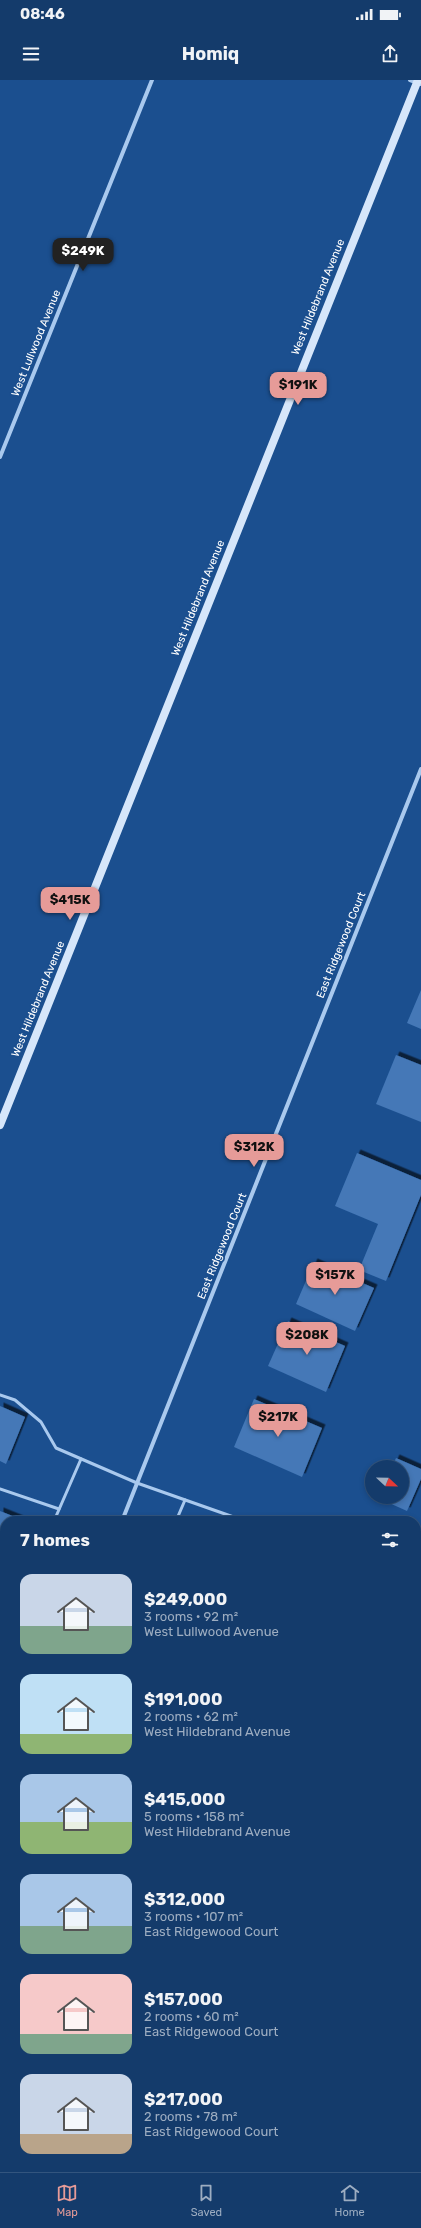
<!DOCTYPE html>
<meta charset="utf-8">
<style>
:root{--surface:#143b6b;--page:#214673;--text:#f1f3f6;--muted:#9dadc1;--line:#33557e;--accent:#e69b98}
body{margin:0;font-family:Rubik,sans-serif;background:var(--page);color:var(--text);height:100vh;display:flex;flex-direction:column;font-size:15px;white-space:nowrap}
*{box-sizing:border-box;margin:0}
p{font-size:13px;color:var(--muted)}
.icon{flex:none;width:22px;height:22px;fill:none;stroke:currentColor;stroke-width:2;stroke-linecap:round;stroke-linejoin:round}
.map{position:relative;flex:1;overflow:hidden}
.details{position:absolute;left:0px;top:1436px;width:421px;height:656px;display:flex;flex-direction:column;background:var(--surface);border-radius:16px 16px 0 0;box-shadow:0 2px 6px #0003,0 0 0 1px var(--line)}
.details>*{flex:none}
.needle{width:26px;rotate:112deg}
.controls{position:absolute;left:365px;top:1380px;display:grid;gap:8px}
.controls a{display:grid;place-items:center;width:44px;height:44px;border-radius:50%;background:var(--surface);box-shadow:0 2px 6px #0003,0 0 0 1px var(--line);font-size:20px}
.price{position:absolute;translate:-50% -34px;padding:0 9px;border-radius:8px;background:var(--accent);color:#111;font-size:13px;line-height:26px;filter:drop-shadow(0 1px 2px #0008)}
.price::after{content:'';position:absolute;left:50%;top:24px;width:12px;height:9px;margin-left:-6px;background:inherit;clip-path:polygon(0 0,100% 0,50% 100%)}
.price.on{background:#222;color:#fff}
ul{padding:0;list-style:none}
li{display:flex;align-items:center;gap:12px;height:100px;padding:0 20px}
li span{display:grid;place-items:center;flex:none;width:112px;height:80px;border-radius:12px;color:#555}
li>.icon{margin-inline-start:auto}
span .icon{width:48px;height:48px;fill:#fffc;stroke-width:1}
li b{font-size:17px}
h2{display:flex;justify-content:space-between;align-items:center;height:48px;padding:0 20px;font-size:17px}
.status{display:flex;justify-content:space-between;align-items:center;height:28px;padding:0 20px;background:var(--surface);direction:ltr}
.status svg{height:11px;fill:currentColor}
header{display:flex;justify-content:space-between;align-items:center;height:52px;padding:0 20px;background:var(--surface);font-size:18px;font-weight:700}
.tab-bar{display:flex;justify-content:space-around;align-items:center;height:56px;border-top:1px solid var(--line);background:var(--surface);font-size:11px;color:var(--muted)}
.tab-bar a{display:grid;justify-items:center;gap:2px}
.tab-bar .on{color:var(--accent)}
.map>svg:first-child{display:block}
.building{fill:#4478b7;filter:url(#shadow)}
.lines{fill:none;stroke-linecap:round;stroke-linejoin:round}
.service{stroke:#a9c9ee;stroke-width:3}
.minor{stroke:#a9c9ee;stroke-width:4}
.secondary{stroke:#d6e6fa;stroke-width:8}
.labels{text-anchor:middle;dominant-baseline:central;stroke-width:3.5;stroke-linejoin:round;paint-order:stroke}
.street-label{font-size:11px;fill:#fff;stroke:#1b4f8f}
</style>
<div class="status"><b>08:46</b><svg viewBox="0 0 49 12"><path d="M0 12V9h3v3zM5 12V6h3v6zM10 12V3h3v9zM15 12V0h3v12zM26 1h20v11H26zM47 4h2v5h-2z"/></svg></div>
<header><svg class="icon" aria-label="menu" viewBox="0 0 24 24"><path d="M4 6h16M4 12h16M4 18h16"/></svg>Homiq<svg class="icon" aria-label="share" viewBox="0 0 24 24"><path d="M12 15V3M7 8l5-5 5 5M5 13v7h14v-7"/></svg></header>
<div class="map">
<svg width="421" height="2092" viewBox="0 0 421 2092">
<defs>
<filter id="shadow"><feDropShadow dx="3.5" dy="-3.5" stdDeviation="0" flood-color="#0009"/></filter>
</defs>
<rect width="100%" height="100%" fill="#1b4f8f"/>
<g class="building">
<polygon points="421,910 421,949 407,943"/>
<polygon points="396,975 421,985 421,1042 376,1024"/>
<polygon points="357,1073 421,1100 421,1115 386,1201 359,1190 378,1144 335,1126"/>
<polygon points="314,1182 374,1208 355,1251 296,1224"/>
<polygon points="288,1241 345,1266 326,1312 268,1286"/>
<polygon points="254,1319 322,1348 302,1397 234,1367"/>
<polygon points="0,1326 25,1337 6,1384 0,1381"/>
<polygon points="396,1378 421,1389 421,1399 407,1431 378,1418 402,1417 402,1387 392,1387"/>
<polygon points="0,1431 25,1441 5,1441 5,1477 0,1475"/>
<polygon points="416,1544 421,1546 421,1625 416,1637"/>
<polygon points="0,1634 5,1636 5,1826 0,1824"/>
<polygon points="416,1797 421,1799 421,1850 416,1848"/>
<polygon points="416,2082 421,2084 421,2092 383,2092 385,2087 416,2087"/>
<polygon points="111,2087 138,2087 149,2092 109,2092"/>
</g>
<g class="lines">
<g class="service">
<polyline points="0,1315 15,1320 41,1342 56,1368 137,1403 245,1441"/>
<polyline points="0,1409 59,1429"/>
<polyline points="54,1441 81,1379"/>
<polyline points="176,1441 185,1420"/>
<polyline points="0,1522 5,1524"/>
<polyline points="0,1558 5,1547"/>
<polyline points="0,1923 5,1925"/>
<polyline points="0,2023 5,2025"/>
</g>
<g class="minor">
<polyline points="410,0 421,4"/>
<polyline points="0,377 152,0"/>
<polyline points="122,1441 421,689"/>
<polyline points="39,2092 41,2087"/>
</g>
<g class="secondary">
<polyline points="0,1045 418,0"/>
<polyline points="0,1569 5,1571"/>
<polyline points="416,1739 421,1741"/>
</g>
</g>
<g class="labels">
<g class="street-label">
<text transform="translate(318 217) rotate(-68)">West Hildebrand Avenue</text>
<text transform="translate(36 263) rotate(-68)">West Lullwood Avenue</text>
<text transform="translate(198 518) rotate(-68)">West Hildebrand Avenue</text>
<text transform="translate(341 865) rotate(-68)">East Ridgewood Court</text>
<text transform="translate(38 919) rotate(-68)">West Hildebrand Avenue</text>
<text transform="translate(222 1166) rotate(-68)">East Ridgewood Court</text>
</g>
</g>
</svg>
<div class="controls">
<a><svg class="needle" viewBox="-14 -14 28 28"><path d="M0-13l5 13h-10z" fill="#e53935"/><path d="M0 13l5-13h-10z" fill="#9dadc1"/></svg></a>
</div>
<b class="price on" style="left:83px;top:192px">$249K</b>
<b class="price" style="left:298px;top:326px">$191K</b>
<b class="price" style="left:70px;top:841px">$415K</b>
<b class="price" style="left:254px;top:1088px">$312K</b>
<b class="price" style="left:335px;top:1216px">$157K</b>
<b class="price" style="left:307px;top:1276px">$208K</b>
<b class="price" style="left:278px;top:1358px">$217K</b>
<section class="details">
<h2>7 homes<svg class="icon" aria-label="filters" viewBox="0 0 24 24"><path d="M4 7h16M4 17h16"/><circle cx="9" cy="7" r="2"/><circle cx="15" cy="17" r="2"/></svg></h2>
<ul>
<li><span style="background:linear-gradient(#c9d6e8 65%,#7fa58c 0)"><svg class="icon" aria-label="home" viewBox="0 0 24 24"><path d="M3 11l9-7 9 7M6 9v11h12V9"/></svg></span><div><b>$249,000</b><p>3 rooms · 92 m²</p><p>West Lullwood Avenue</p></div></li>
<li><span style="background:linear-gradient(#bfe0f5 75%,#8fb573 0)"><svg class="icon" aria-label="home" viewBox="0 0 24 24"><path d="M3 11l9-7 9 7M6 9v11h12V9"/></svg></span><div><b>$191,000</b><p>2 rooms · 62 m²</p><p>West Hildebrand Avenue</p></div></li>
<li><span style="background:linear-gradient(#a9c7e8 60%,#8fb573 0)"><svg class="icon" aria-label="home" viewBox="0 0 24 24"><path d="M3 11l9-7 9 7M6 9v11h12V9"/></svg></span><div><b>$415,000</b><p>5 rooms · 158 m²</p><p>West Hildebrand Avenue</p></div></li>
<li><span style="background:linear-gradient(#a9c7e8 65%,#7fa58c 0)"><svg class="icon" aria-label="home" viewBox="0 0 24 24"><path d="M3 11l9-7 9 7M6 9v11h12V9"/></svg></span><div><b>$312,000</b><p>3 rooms · 107 m²</p><p>East Ridgewood Court</p></div></li>
<li><span style="background:linear-gradient(#f6c9c9 75%,#7fa58c 0)"><svg class="icon" aria-label="home" viewBox="0 0 24 24"><path d="M3 11l9-7 9 7M6 9v11h12V9"/></svg></span><div><b>$157,000</b><p>2 rooms · 60 m²</p><p>East Ridgewood Court</p></div></li>
<li><span style="background:linear-gradient(#c9d6e8 75%,#b9a48a 0)"><svg class="icon" aria-label="home" viewBox="0 0 24 24"><path d="M3 11l9-7 9 7M6 9v11h12V9"/></svg></span><div><b>$217,000</b><p>2 rooms · 78 m²</p><p>East Ridgewood Court</p></div></li>
</ul>
</section>
</div>
<nav class="tab-bar">
<a class="on"><svg class="icon" aria-label="map" viewBox="0 0 24 24"><path d="M3 6l6-2 6 2 6-2v14l-6 2-6-2-6 2zM9 4v14M15 6v14"/></svg>Map</a>
<a><svg class="icon" aria-label="saved" viewBox="0 0 24 24"><path d="M7 4h10v16l-5-4-5 4z"/></svg>Saved</a>
<a><svg class="icon" aria-label="home" viewBox="0 0 24 24"><path d="M3 11l9-7 9 7M6 9v11h12V9"/></svg>Home</a>
</nav>
